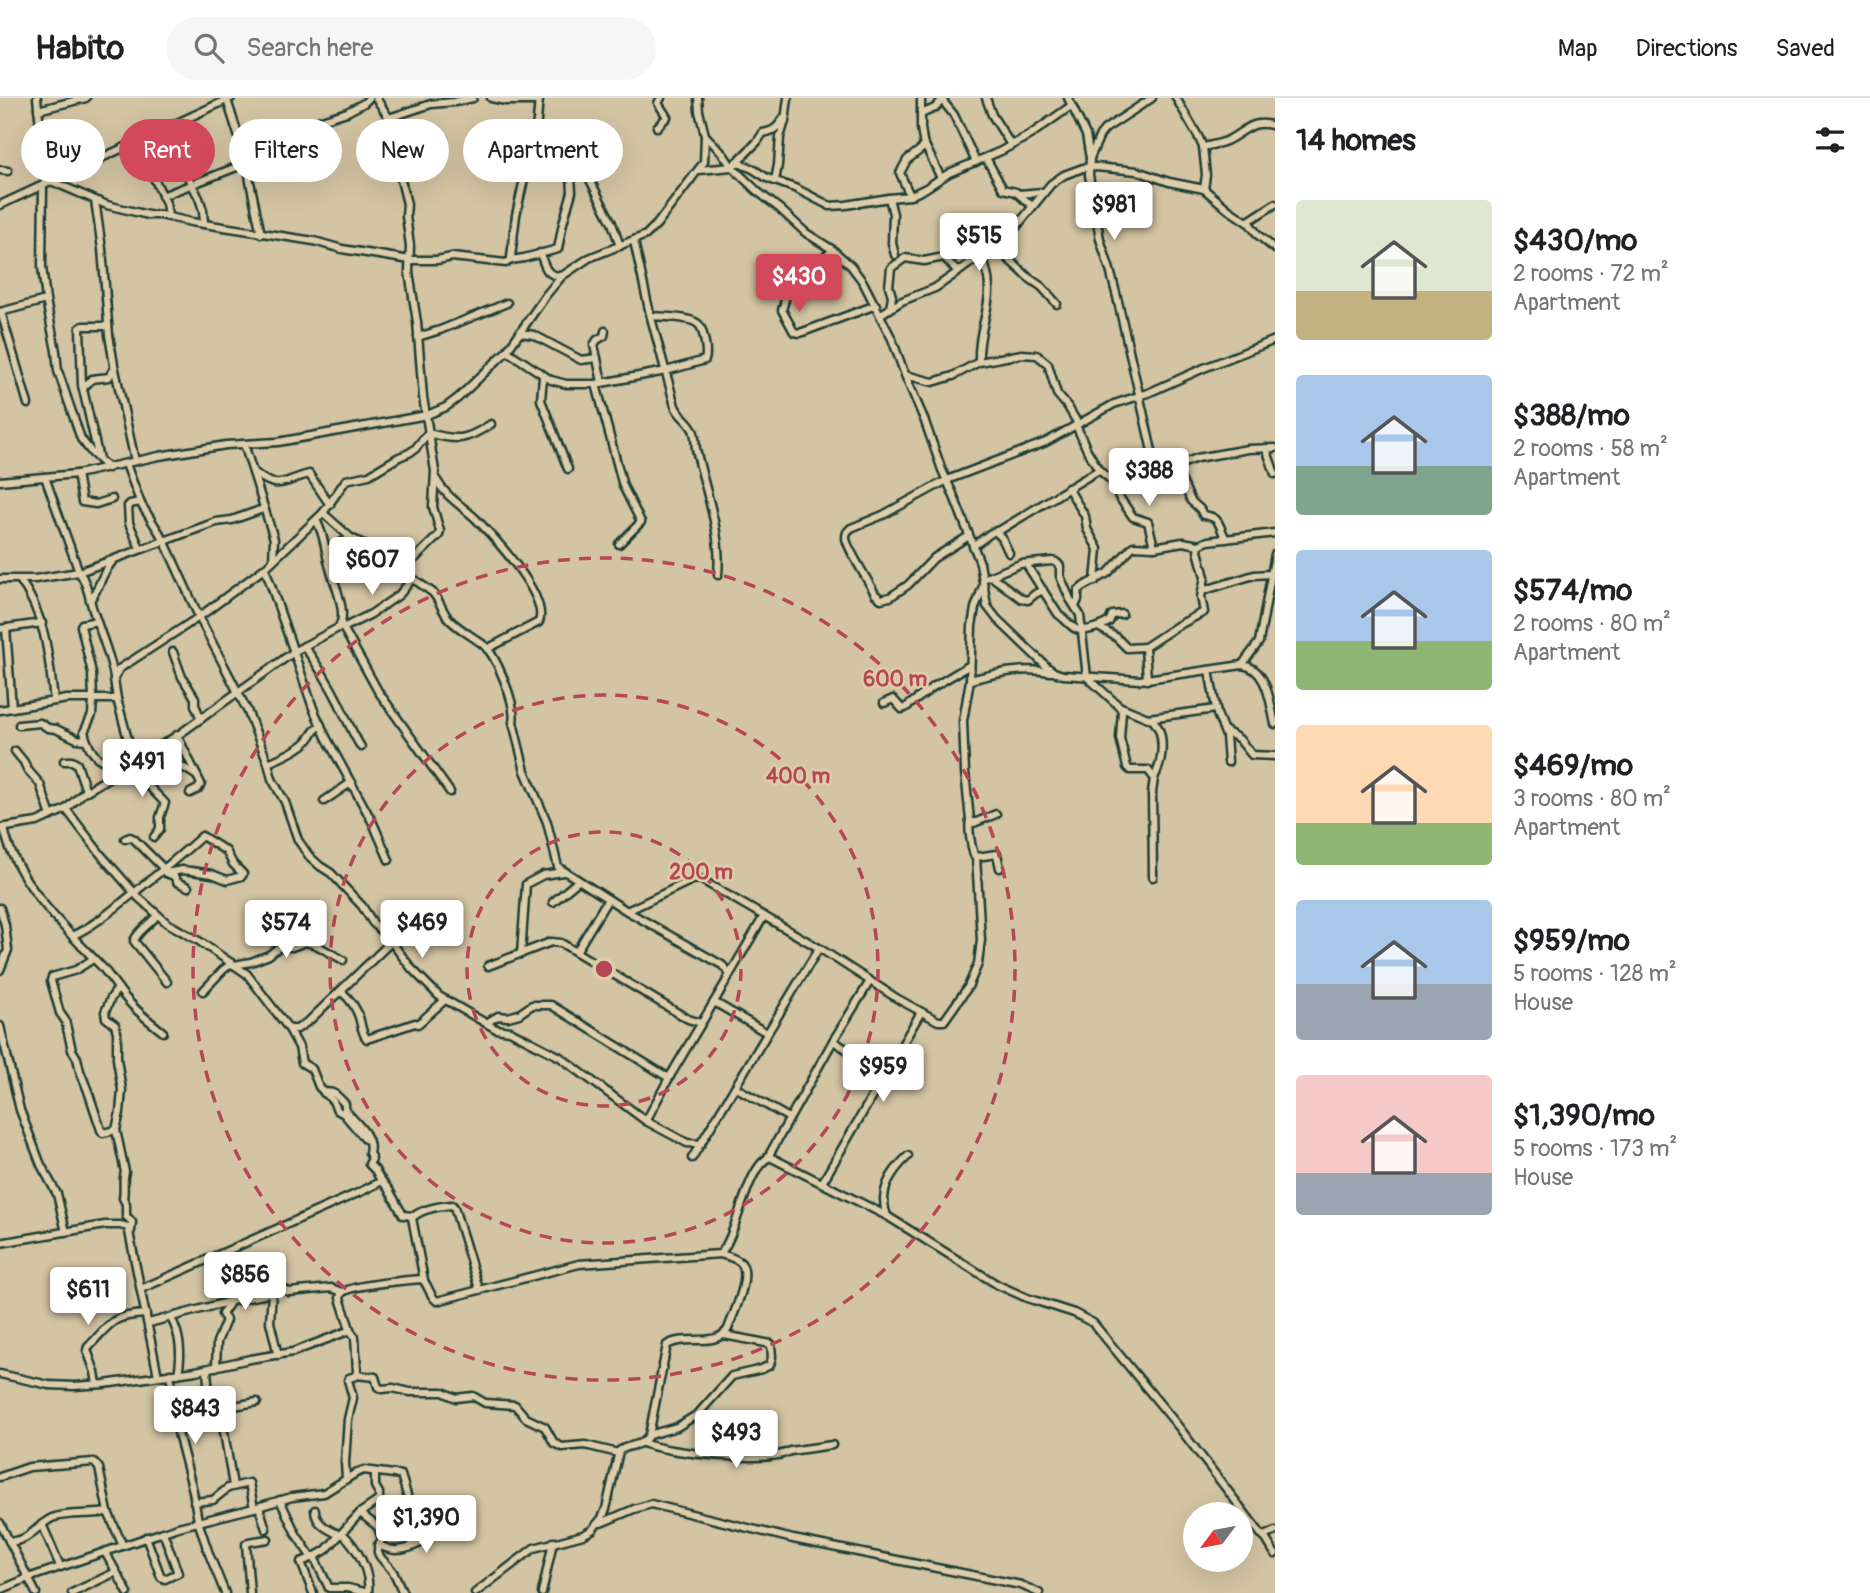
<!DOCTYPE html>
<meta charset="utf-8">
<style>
:root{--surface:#fff;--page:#f6f6f6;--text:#202124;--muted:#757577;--line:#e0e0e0;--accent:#d1495b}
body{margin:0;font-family:Pangolin,sans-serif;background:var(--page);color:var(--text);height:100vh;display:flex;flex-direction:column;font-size:26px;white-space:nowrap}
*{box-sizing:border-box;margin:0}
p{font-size:23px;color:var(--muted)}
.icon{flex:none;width:38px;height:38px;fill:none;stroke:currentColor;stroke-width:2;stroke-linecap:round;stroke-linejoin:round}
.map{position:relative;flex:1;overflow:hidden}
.side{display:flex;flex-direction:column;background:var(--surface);width:595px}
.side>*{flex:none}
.guide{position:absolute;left:21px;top:21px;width:665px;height:63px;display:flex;gap:14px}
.needle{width:46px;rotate:238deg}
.buttons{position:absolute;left:1183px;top:1404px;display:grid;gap:14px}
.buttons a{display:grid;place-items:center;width:70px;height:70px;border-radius:50%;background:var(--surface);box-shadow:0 7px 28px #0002;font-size:35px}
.price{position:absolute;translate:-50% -60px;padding:0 16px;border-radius:7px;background:#fff;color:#222;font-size:23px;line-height:46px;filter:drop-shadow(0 2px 4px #0008)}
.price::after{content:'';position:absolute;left:50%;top:42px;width:21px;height:16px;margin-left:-10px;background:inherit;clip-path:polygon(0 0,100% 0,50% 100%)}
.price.selected{background:var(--accent);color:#fff}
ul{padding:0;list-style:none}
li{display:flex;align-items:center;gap:21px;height:175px;padding:0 21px}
li span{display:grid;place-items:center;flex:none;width:196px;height:140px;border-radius:7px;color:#555}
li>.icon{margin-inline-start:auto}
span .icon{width:84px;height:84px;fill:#fffc;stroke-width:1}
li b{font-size:30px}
h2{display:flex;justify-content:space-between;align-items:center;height:84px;padding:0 21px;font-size:30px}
.tag{padding:0 24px;border-radius:32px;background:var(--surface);box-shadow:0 7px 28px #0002;font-size:24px;line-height:63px}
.tag.selected{background:var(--accent);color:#fff}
header{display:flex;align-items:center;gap:42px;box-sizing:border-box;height:98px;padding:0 35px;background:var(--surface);border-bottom:2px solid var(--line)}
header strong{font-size:33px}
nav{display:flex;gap:38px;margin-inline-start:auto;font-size:24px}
.search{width:490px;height:63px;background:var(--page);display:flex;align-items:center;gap:18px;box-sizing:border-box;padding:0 24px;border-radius:38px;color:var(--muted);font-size:26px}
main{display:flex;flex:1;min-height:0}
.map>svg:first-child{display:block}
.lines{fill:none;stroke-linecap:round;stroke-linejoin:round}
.minor-casing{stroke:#1f3d34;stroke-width:11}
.minor{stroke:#decdaa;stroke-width:6}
.ring{fill:none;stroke:#b64755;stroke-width:3.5;stroke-dasharray:12 9}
.centre{fill:#b64755;stroke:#decdaa;stroke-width:3.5}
.ring-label{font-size:21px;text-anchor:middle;font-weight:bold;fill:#b64755;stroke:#decdaa;stroke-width:5;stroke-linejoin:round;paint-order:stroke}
</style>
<header>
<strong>Habito</strong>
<div class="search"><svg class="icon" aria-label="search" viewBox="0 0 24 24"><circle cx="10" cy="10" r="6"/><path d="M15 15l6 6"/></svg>Search here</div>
<nav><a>Map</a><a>Directions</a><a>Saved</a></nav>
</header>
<main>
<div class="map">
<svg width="1275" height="1495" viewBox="0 0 1275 1495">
<rect width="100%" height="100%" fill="#d3c4a3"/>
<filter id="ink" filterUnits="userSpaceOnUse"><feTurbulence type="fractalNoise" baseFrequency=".0143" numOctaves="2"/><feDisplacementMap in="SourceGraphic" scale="14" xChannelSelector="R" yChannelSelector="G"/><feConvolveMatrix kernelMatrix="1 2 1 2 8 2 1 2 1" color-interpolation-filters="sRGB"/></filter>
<g filter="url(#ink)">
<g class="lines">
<defs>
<g id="minor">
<polyline points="37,0 46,85"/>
<polyline points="376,0 389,20 392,29 397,66 407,106 406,118 410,148 409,174 417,224 423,299 435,373 433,409 440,433 439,437 402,473"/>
<polyline points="491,0 506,3 539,3"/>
<polyline points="986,0 992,17 1011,47"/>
<polyline points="1068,0 1086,37 1090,60 1089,77 1100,141 1110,172 1117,199 1154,362 1159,371"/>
<polyline points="1176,0 1198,38 1203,49 1206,77 1204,91"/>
<polyline points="227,2 248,68 250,84 261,136"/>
<polyline points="942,2 954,17 976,64"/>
<polyline points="38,12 86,0"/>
<polyline points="921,16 935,10 944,0"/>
<polyline points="389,20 431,6 454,4 473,0"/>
<polyline points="657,29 667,19 658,5 661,0"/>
<polyline points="163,32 199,100 203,112 204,126"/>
<path d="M705,37L723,56L732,69L757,93L780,111L806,135L833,152L851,168L863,184L892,241L905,277L924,321L942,372L953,396L980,465L987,508L997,521L1047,569L1054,574L1063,577L1140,582L1242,567C1268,570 1270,606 1275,626"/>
<polyline points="139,43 150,63 153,78 166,105 168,118"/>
<polyline points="394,46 428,35 443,40"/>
<polyline points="242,47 347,14 364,5 369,0"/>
<polyline points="925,47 941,80"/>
<path d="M1203,49C1211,47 1219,46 1226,43C1245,34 1252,20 1275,28"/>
<polyline points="986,60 1003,91 1016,94 1032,108"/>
<polyline points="1090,60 1100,37 1105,31 1152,0"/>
<polyline points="736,64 753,71 767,80 797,91 830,108 846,107 889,100 910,98 926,90 949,75 1001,53 1030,37 1071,8"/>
<polyline points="0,72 8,73"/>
<path d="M699,72L732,69L757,44L763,35C777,32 778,28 786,17"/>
<polyline points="588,78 612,125 620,148"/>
<polyline points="51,83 107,107 148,117 160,117 191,124 314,143 342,151 410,162 437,162 452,159 506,165 511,162 511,159 516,117 537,23 539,0"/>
<polyline points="775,83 778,67 780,39 785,23 788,0"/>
<polyline points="43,87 42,169 46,202 56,253 58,273 81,341 92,355 108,370"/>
<polyline points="1019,96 1043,94"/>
<polyline points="162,98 247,65"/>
<polyline points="910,98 900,75 907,62 924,49 921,30 921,0"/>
<path d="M1094,98C1108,113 1123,122 1140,105"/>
<polyline points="889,100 893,116 892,145 895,157"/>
<polyline points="95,102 102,151 109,237 114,267 135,363"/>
<polyline points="0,107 231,0"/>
<polyline points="1247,124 1275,106"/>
<path d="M634,143L650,216L675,308C680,319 687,321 692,330C696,335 695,345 696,351C705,393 722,433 718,477"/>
<polyline points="993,147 1029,180 1042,189 1057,206"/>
<polyline points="833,152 818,165 783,189 785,202 782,212 794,234 800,235 876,207"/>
<path d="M540,155C545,168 545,178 562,178"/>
<polyline points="511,162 524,160 558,151 563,125 572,94 571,78"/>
<polyline points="890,211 892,198 889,188 891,170 905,160 924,163 944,159 958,174"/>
<polyline points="0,214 46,202"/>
<polyline points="1,214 28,306"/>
<polyline points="881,216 902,203 935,190 958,174 1013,133 1051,86 1064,77 1083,70 1096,69 1137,73 1169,84 1204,91 1229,112 1250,126 1258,137 1275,151"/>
<polyline points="520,235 534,237 581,262 597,260"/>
<polyline points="418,239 440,232 507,205"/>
<polyline points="507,253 551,282 566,286 596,286 623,388 641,424 619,446"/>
<path d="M979,264C977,222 1001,201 981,157"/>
<polyline points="905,277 933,284 953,278 979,264 1022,256 1037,257 1048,266 1057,296 1068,309 1078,326"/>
<polyline points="543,279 541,302 568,371"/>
<polyline points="602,284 594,247 597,242 604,238 605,233"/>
<path d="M596,286L666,273L705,262C707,256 706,251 705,245C704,240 703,233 700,228C694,218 662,219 651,218"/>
<polyline points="83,290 92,281 109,279 114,271"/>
<polyline points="1076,327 1087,352 1099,372"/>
<polyline points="244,346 274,441 273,462"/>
<polyline points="1266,350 1275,376"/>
<polyline points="99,361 82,287 80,230 83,228 108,228"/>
<polyline points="126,366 141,406 164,442 199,519 247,612 268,665 272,681 285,704 298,742 309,758 320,768 331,775 362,808 373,825 386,837 412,871 439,898 496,931 510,933 560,959 646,1023 687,1045 701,1046"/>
<path d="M1175,368L1191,403L1200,411L1203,417C1221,419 1218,427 1226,441"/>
<path d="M255,375C279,394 284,382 309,376L330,407"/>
<polyline points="77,376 82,404 96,406 112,401"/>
<path d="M45,379L79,474C88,485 89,502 94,515C101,537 110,556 114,579"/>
<path d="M436,381C445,398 461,407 475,420C493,438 549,498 539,524L487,551"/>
<polyline points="1111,382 1119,399 1133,419 1148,424 1154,449"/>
<polyline points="0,383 77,376 159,358 226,347 278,344 427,317 446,309 458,300 507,253 546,197 562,178 589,160 646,137 657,126 704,64 705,37 699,13 698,0"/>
<polyline points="1068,390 1085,418 1087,431 1098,451 1095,483"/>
<path d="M323,415L351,440L383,455L402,473L432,494C440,502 442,514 450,522C460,532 474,539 485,548C497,560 517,608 513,624L525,673L547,724L558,769L627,813L722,867L730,876L727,882L669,980L646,1023"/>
<polyline points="996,434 1002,440 1009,455"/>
<path d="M969,438L934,460L908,487L890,499L881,501L875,496C870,485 846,449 846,440C846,434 847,434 851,430L883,417L947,382L1046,344L1114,306L1148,295L1204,270L1275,242"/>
<polyline points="973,448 991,435 1002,431 1097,373 1099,372 1111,382 1117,383 1132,380 1159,371 1169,371 1197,360 1248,351 1275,350"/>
<polyline points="140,450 129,425 128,408 130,406 140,404"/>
<polyline points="326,452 351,440"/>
<path d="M1026,466L1058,516C1064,520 1070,528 1076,531C1086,535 1101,528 1109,524L1112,517L1122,516"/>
<polyline points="265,470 313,610 326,639 373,725 389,762"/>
<polyline points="991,478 1022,501 1028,502 1035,496 1043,492"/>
<polyline points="0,481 35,481 79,474 216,424 232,422 263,411"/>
<polyline points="983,481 1020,466 1052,463 1056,464 1060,468 1060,478 1070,501 1080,517 1087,579 1119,608 1122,613 1120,640 1127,669 1130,672 1148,672 1154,680 1152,695 1153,779"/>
<path d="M20,482C46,518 49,561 54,603"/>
<polyline points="983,488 975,510 972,528 970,582 963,623 965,674 970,722 974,725 996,716"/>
<polyline points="1202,493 1254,477 1271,476"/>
<path d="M90,502C100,490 102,474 113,463"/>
<polyline points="1075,508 1078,502 1078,493 1084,488 1108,475 1133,448 1154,449 1183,444 1199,447"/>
<path d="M97,523L82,526L81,528L92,575L93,602L92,617L84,634C91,660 99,664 125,669"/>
<polyline points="341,526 378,593 450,694"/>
<polyline points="1098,529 1116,539 1127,550 1145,549"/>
<polyline points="6,530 12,610"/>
<polyline points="343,530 371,516 399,497 412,481"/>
<polyline points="0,531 42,525"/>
<path d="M304,548C317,566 329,585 339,605C346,620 352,635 361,649"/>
<polyline points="173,554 182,579 195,600 195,607 201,621"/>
<polyline points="1242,567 1259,544 1275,456"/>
<polyline points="1209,572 1217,616 1226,638 1228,664"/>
<path d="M970,582C997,575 1023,569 1051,574"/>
<polyline points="1147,582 1145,549 1177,528 1204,514 1201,499 1205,479 1198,453 1199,447 1208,443 1275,435"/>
<polyline points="884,605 893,601 902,611 905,610 933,589 970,567"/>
<polyline points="1119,608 1148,620 1216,611"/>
<polyline points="0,612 67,601 117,601"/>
<path d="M1150,620C1167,632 1163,663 1154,680"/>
<polyline points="19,627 40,625 48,630 56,631 77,641 86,642"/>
<polyline points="1224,632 1239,641 1252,657 1275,658"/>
<polyline points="177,637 201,686 198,691 190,695"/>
<polyline points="15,653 24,664 27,671 40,686 51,718"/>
<path d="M135,662C149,665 152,665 164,665C176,664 188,672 197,678"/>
<polyline points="64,663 72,663 77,666 86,693"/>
<path d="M134,664L117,601L114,581L119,571L199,519L265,470L323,415L346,382L369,377L399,359L409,355L415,351L428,335C458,343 465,343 491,326"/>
<path d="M268,665C280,660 295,654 305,645C312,639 311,634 321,627"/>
<polyline points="128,667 165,705 160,719 160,731 154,739"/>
<polyline points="324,703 352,684"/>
<polyline points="66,711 102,758 139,800 167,825 199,843 247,876 289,931 297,931 310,922 391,844"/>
<path d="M970,722C968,730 971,748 974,757L976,759L997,756L1000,770"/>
<path d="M0,730L37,724L66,711L82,696L181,635L295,553L338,530C342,524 342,521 342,514C341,499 334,485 330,470C325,454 325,437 316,422"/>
<path d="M4,730C14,782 65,831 101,868C109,877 116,888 124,898C135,912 149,923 163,934"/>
<polyline points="125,741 130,739 134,741 164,771"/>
<polyline points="166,775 174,778 177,784 188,789"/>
<polyline points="553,804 578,783"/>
<polyline points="0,810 5,827 8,852 0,872"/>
<polyline points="627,813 692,782 700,781 819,850 898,901 938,923 944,923 968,889 978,866 981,842 976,759"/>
<path d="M157,817C150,827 138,832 134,843L167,884"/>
<path d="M72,838C95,827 114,811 135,794C158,776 180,758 202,738L226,753L233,766L243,776L242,778L227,782L212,776L191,773L182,772L166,775"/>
<polyline points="576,854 608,801"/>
<polyline points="521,856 526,786 543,777 563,774"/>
<polyline points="93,861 76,872 52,879 51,883 60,915 65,922 72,952 77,960 80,973 88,993 101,1032 103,1035 116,1032"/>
<polyline points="234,867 251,864 269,857 279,849 292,849 305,844 316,847 343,862"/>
<polyline points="488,868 551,844 561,845 688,921 701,925"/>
<polyline points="730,876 764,818"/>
<path d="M118,890L111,900L105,914L106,920L115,927L117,934V961L122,992L120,1014L116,1032L125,1074C122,1083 125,1091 123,1100L126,1106V1118L132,1124L131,1133"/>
<polyline points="203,893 223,872 232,865"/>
<path d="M339,895H343C351,902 356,910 359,919C362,928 361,934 367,941L415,925L418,926L445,902"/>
<polyline points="714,904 767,935"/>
<polyline points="486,925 498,918 508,919 519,916 532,907 551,907 669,980"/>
<polyline points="0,928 20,1012 41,1067 57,1096 66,1134"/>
<polyline points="289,931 299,949 302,965 312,971 319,989 333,1003 337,1012 344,1016 365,1041"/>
<polyline points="833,943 877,970 888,971"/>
<polyline points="735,989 789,1020"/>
<path d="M324,995C334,992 338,999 345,1006V1012C355,1024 374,1038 369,1055L372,1061L369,1066L375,1072L379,1079L389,1092L403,1117L413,1118"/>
<polyline points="768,1059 833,943 870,883"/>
<polyline points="692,1060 819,850"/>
<polyline points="822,1085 921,914"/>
<path d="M887,1118C878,1094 890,1075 908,1058"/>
<polyline points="0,1145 105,1127 120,1127 128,1129 158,1278"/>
<path d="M424,1182L412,1120C421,1111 440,1108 452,1107L454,1109L479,1191"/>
<polyline points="141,1191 360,1094 382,1083"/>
<polyline points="272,1194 270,1224 278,1257"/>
<path d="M171,1220C181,1238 182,1256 178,1276"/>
<polyline points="149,1225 231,1203 263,1197 277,1191 285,1192 289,1194 331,1190 343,1194"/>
<polyline points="216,1269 217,1244 226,1222 222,1216 231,1203"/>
<polyline points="207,1271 210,1312"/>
<path d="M0,1276L49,1287L74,1288L104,1286L196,1273L250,1261L293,1254L348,1233L350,1231L340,1200C340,1198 341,1196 342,1195C349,1187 410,1182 422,1181C429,1187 429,1198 437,1203L579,1166L720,1156C738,1137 746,1068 770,1059L887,1118L998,1187L1027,1200L1074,1215L1093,1225L1178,1328L1261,1436L1264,1438L1275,1433"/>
<polyline points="170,1276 178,1335 193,1393 198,1423 209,1456 225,1495"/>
<polyline points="356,1277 375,1279 378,1289 382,1291 393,1290 410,1294 443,1294 456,1300 473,1298 485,1305 515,1307 526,1320 545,1329 554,1345 562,1349 585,1347 618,1355"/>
<path d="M97,1286L95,1274L87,1252L88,1249C112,1225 109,1218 146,1216"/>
<polyline points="220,1310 233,1388"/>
<polyline points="175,1318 257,1304"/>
<polyline points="649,1337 677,1329 698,1316 732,1278 762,1271 770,1267 772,1259 771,1246 724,1237"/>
<path d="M643,1345C667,1355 768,1366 790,1353L832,1347"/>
<polyline points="0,1379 29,1369 94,1364 99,1370 108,1414 123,1448"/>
<polyline points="346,1381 345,1364 348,1321 353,1300 348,1282 349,1280 356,1278 357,1273 355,1239 349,1231"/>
<polyline points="280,1402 296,1436 312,1460"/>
<polyline points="194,1404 213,1402 228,1390 249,1385 254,1410"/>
<polyline points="259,1409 266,1431"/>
<path d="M315,1412C315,1426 329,1432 340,1437"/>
<path d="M360,1415L378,1429L382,1441C373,1457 380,1458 390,1470C396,1476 399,1487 403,1495"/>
<polyline points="0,1425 36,1495"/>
<polyline points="601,1425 634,1411 651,1406 793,1441 1021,1487 1039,1495"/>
<polyline points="42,1426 60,1468"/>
<polyline points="378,1429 409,1416"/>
<path d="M342,1435C357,1449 371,1474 368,1495"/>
<polyline points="1264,1438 1275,1456"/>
<polyline points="146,1439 161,1479 165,1481 178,1475 163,1434"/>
<path d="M9,1443C28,1445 37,1427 52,1420C66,1414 92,1417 108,1414"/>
<path d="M378,1447C383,1449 390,1452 395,1452C416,1453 444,1431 457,1417"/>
<polyline points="105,1454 128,1495"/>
<polyline points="314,1459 329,1490 348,1490 368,1495"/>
<polyline points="0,1492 28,1480 178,1429 254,1410 292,1399 324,1395 356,1375 364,1372 401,1377 407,1397 410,1429 415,1439 411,1448"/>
<polyline points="72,1495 116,1474"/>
<polyline points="250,1495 246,1446 249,1444 268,1441"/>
<polyline points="313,1495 301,1464 314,1459 326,1452 360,1415 379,1402 379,1395 375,1388 375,1374"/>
<path d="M475,1495L534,1450L583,1437L592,1432L602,1420L606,1411L619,1353C630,1345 641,1350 649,1337L667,1247C685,1236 716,1250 728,1231C733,1216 752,1178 741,1165C736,1160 727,1158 720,1156"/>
<polyline points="542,1495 553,1444"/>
</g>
</defs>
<use href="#minor" class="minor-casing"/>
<use href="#minor" class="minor"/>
</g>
</g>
<g class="ring">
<circle cx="604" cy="871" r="137"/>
<circle cx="604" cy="871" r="274"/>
<circle cx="604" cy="871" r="411"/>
</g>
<circle cx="604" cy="871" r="10" class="centre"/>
<g class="ring-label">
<text x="895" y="588">600 m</text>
<text x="798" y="685">400 m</text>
<text x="701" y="781">200 m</text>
</g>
</svg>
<div class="buttons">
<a><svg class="needle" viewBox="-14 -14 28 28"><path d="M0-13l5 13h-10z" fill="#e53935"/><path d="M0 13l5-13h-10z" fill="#757577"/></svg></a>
</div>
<b class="price" style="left:1114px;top:144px">$981</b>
<b class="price" style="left:979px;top:175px">$515</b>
<b class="price selected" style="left:799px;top:216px">$430</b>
<b class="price" style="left:1149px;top:410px">$388</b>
<b class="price" style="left:372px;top:499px">$607</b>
<b class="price" style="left:142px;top:701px">$491</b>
<b class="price" style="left:286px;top:862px">$574</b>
<b class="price" style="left:422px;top:862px">$469</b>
<b class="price" style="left:883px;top:1006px">$959</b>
<b class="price" style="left:245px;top:1214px">$856</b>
<b class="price" style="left:88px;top:1229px">$611</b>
<b class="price" style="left:195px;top:1348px">$843</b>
<b class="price" style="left:736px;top:1372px">$493</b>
<b class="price" style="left:426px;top:1457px">$1,390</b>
<div class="guide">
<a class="tag">Buy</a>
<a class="tag selected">Rent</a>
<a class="tag">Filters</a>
<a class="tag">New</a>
<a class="tag">Apartment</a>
</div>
</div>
<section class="side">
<h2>14 homes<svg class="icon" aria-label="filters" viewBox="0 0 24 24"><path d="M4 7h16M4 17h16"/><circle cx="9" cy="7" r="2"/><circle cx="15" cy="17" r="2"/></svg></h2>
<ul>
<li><span style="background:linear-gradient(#dfe7d0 65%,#c2b280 0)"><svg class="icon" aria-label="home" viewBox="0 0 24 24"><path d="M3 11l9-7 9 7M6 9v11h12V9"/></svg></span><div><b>$430/mo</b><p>2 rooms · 72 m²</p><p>Apartment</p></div></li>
<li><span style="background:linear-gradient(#a9c7e8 65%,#7fa58c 0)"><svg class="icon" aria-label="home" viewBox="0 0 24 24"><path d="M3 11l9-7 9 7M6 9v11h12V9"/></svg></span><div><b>$388/mo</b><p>2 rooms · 58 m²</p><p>Apartment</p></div></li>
<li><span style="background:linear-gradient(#a9c7e8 65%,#8fb573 0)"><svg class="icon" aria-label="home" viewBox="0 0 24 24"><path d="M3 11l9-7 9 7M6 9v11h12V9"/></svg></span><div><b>$574/mo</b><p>2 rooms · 80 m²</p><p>Apartment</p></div></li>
<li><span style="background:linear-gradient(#ffd9b3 70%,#8fb573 0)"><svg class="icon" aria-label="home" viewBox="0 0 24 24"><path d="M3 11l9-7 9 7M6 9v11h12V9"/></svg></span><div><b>$469/mo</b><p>3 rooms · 80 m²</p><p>Apartment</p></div></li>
<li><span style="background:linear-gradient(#a9c7e8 60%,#9aa5b1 0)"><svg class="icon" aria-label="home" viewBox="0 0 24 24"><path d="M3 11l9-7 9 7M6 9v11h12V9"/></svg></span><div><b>$959/mo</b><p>5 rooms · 128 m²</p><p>House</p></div></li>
<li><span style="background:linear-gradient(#f6c9c9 70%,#9aa5b1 0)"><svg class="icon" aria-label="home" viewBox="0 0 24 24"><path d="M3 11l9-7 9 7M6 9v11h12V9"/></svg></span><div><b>$1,390/mo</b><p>5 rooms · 173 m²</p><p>House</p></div></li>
</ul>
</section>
</main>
